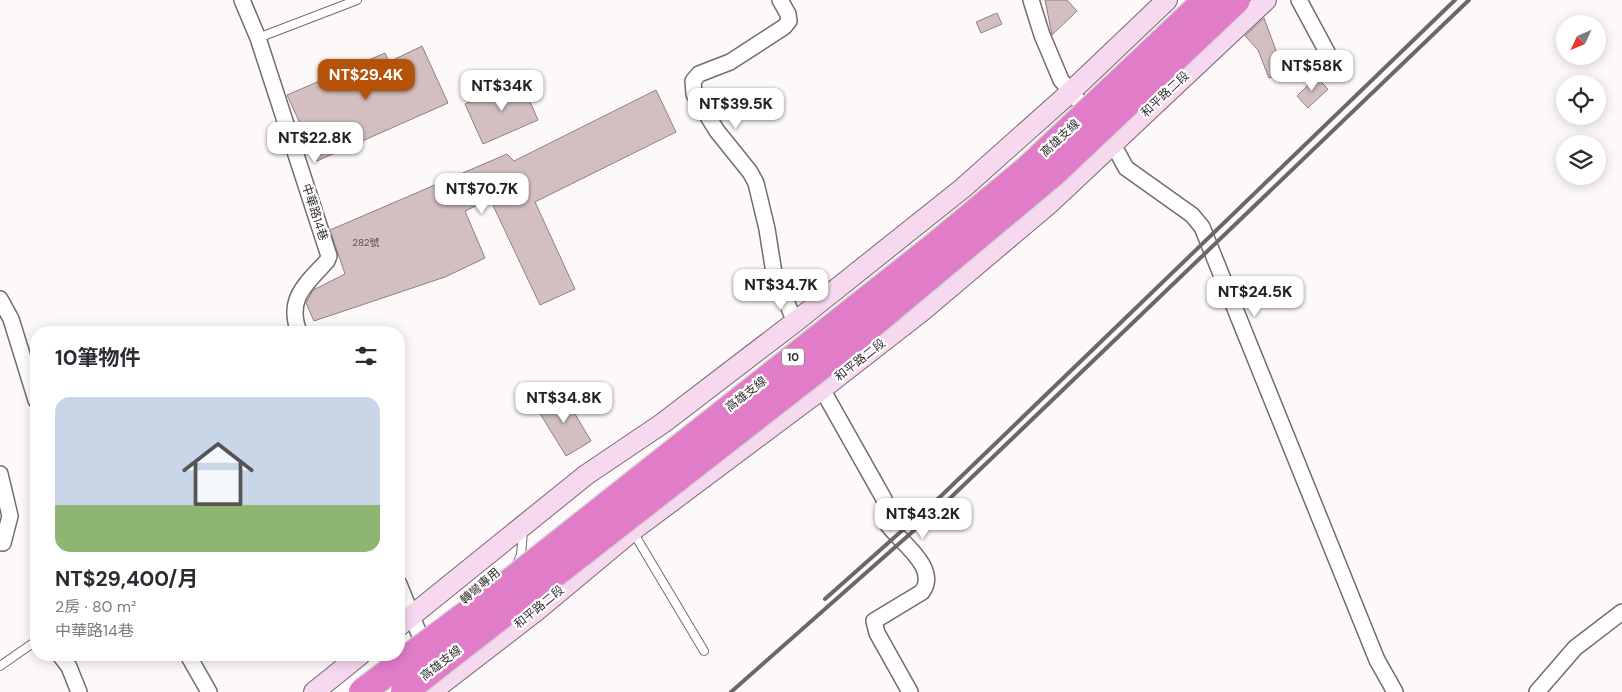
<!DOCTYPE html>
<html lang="zh-TW">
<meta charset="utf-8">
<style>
:root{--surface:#fff;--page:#f2f2f3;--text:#2b2b33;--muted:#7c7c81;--line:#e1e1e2;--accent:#b45309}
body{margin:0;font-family:"DM Sans","Noto Sans TC",sans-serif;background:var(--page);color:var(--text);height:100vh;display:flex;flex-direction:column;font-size:19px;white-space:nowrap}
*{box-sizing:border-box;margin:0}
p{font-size:16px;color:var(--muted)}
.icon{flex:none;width:28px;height:28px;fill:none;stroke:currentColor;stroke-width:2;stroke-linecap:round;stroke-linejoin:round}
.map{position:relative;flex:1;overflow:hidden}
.panel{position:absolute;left:30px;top:326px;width:375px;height:335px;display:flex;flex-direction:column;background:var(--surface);border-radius:20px;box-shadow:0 2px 12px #0003}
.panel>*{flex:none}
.needle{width:32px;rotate:226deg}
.buttons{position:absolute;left:1556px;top:15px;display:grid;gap:10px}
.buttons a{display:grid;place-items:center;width:50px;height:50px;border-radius:50%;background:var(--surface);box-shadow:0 2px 12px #0003;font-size:25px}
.price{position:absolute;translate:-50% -42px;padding:0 11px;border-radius:10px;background:#fff;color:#222;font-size:16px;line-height:32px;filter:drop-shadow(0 1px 2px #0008)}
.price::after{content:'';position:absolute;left:50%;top:30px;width:15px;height:11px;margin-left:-8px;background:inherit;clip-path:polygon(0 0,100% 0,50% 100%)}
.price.active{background:var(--accent);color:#fff}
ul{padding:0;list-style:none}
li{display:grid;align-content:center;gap:10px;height:265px;padding:0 25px}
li+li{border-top:1px solid var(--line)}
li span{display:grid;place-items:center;height:155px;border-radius:15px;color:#555}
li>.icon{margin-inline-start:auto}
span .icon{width:90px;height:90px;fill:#fffc;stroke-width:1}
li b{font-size:21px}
h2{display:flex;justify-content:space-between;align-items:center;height:60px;padding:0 25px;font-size:21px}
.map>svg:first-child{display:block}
.building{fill:#d4bfc0;stroke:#927f80}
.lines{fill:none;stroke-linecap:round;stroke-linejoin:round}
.lane-casing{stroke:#79686e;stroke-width:10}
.street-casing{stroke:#79686e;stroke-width:18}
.secondary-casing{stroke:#79686e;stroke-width:22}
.lane{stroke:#fff;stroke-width:8}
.street{stroke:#fff;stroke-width:15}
.secondary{stroke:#f6d8ef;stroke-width:20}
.rail{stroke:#6c6669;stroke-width:4}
.highway-bridge-casing{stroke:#d7d5d6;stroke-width:29;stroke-linecap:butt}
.highway-bridge{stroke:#e17cc9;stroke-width:26}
.labels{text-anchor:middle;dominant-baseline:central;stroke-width:4.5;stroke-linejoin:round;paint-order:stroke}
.number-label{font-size:10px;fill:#5d5255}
.shield{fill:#fff;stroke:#726d6f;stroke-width:1}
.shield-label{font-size:11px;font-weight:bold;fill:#352e31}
.street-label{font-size:12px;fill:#352e31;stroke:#fff}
</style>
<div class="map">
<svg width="1622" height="692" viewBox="0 0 1622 692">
<rect width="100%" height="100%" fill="#fdf9fb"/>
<g class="building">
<polygon points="1045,0 1067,0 1077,11 1052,35"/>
<polygon points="997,13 1002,24 981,33 976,22"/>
<polygon points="1264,18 1284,72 1269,78 1258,50 1245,36"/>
<polygon points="422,46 448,103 317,161 287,95 385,53 389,62"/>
<polygon points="1316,77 1328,89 1308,108 1297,96"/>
<polygon points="520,79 538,120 483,144 465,104"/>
<polygon points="656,90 676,132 535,202 575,289 540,305 490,199 465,211 485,258 445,277 314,321 306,303 313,290 345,274 330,230 507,154 514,161"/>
<polygon points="562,392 591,441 566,456 536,407"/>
</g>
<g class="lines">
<defs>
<g id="lane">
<polyline points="258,38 357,0"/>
<polyline points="633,532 704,651"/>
<polyline points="516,566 521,555 523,531"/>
<polyline points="0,666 36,641"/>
</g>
<g id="street">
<path d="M242,0L258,38L329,256L327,261C306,284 286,299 299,332"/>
<polyline points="780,0 788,14 789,21 784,27 730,62 699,74 693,81 694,94 717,131 750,172 756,183 767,229 774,273 795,322"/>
<polyline points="1031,0 1042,35 1061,80 1093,118"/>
<polyline points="1299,0 1327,52"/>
<polyline points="1108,135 1126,168 1192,215 1202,227 1377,660 1395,692"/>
<polyline points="0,299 11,319 36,400"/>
<path d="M822,389L884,499C888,507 883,518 888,525C899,541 940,568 922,592L874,621L877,633L910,692"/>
<polyline points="0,474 10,516 3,543"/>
<polyline points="399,584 426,651"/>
<polyline points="60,655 69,667 79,692"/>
<polyline points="188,655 209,692"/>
<polyline points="1537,692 1575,648 1622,612"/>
</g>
<g id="secondary">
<polyline points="399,626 586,475 663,423 795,322 963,188 1064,98 1167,0"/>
<polyline points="314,692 360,655"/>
<polyline points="431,692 536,611 632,531 822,389 922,311 1050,203 1266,0"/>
</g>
</defs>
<use href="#lane" class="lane-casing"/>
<use href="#street" class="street-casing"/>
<use href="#secondary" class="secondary-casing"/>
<use href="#lane" class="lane"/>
<use href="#street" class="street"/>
<use href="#secondary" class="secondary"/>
<g class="rail">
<polyline points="825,599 941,496 1455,0"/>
<polyline points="731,692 944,504 1469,0"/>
</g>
<defs>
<g id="highway-bridge">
<polyline points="362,692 512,580 933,247 1027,169 1206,0"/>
<polyline points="404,692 836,355 1054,173 1237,0"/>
</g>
</defs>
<use href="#highway-bridge" class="highway-bridge-casing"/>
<use href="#highway-bridge" class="highway-bridge"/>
</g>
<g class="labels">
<g class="number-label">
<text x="366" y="242">282號</text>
</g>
<rect class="shield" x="782" y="348.5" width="22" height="17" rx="4"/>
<g class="shield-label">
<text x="793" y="357">10</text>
</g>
<g class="street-label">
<text transform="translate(1165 94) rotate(-43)">和平路二段</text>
<text transform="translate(1060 138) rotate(-43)">高雄支線</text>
<text transform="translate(315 212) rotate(72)">中華路14巷</text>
<text transform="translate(860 360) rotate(-38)">和平路二段</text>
<text transform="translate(746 394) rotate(-38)">高雄支線</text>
<text transform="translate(480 586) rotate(-41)">轉彎專用</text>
<text transform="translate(539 607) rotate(-39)">和平路二段</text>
<text transform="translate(441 663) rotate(-38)">高雄支線</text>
</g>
</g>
</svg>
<div class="buttons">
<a><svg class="needle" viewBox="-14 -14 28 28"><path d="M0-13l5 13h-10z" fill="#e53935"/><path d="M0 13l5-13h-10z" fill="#7c7c81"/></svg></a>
<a><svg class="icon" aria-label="locate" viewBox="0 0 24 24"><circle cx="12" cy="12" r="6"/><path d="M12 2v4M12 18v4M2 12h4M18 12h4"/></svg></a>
<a><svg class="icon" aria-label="layers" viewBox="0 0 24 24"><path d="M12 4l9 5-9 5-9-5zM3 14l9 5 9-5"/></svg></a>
</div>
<b class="price" style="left:1312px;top:92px">NT$58K</b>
<b class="price active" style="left:366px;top:101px">NT$29.4K</b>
<b class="price" style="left:502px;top:112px">NT$34K</b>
<b class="price" style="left:736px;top:130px">NT$39.5K</b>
<b class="price" style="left:315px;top:164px">NT$22.8K</b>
<b class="price" style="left:482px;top:215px">NT$70.7K</b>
<b class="price" style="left:781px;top:311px">NT$34.7K</b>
<b class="price" style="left:1255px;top:318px">NT$24.5K</b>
<b class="price" style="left:564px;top:424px">NT$34.8K</b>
<b class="price" style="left:923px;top:540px">NT$43.2K</b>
<section class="panel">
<h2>10筆物件<svg class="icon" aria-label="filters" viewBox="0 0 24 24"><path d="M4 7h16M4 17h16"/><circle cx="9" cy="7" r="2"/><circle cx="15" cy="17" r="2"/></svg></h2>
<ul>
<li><span style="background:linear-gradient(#c9d6e8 70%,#8fb573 0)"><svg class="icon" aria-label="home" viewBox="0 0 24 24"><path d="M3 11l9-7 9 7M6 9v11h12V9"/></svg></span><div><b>NT$29,400/月</b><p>2房 · 80 m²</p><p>中華路14巷</p></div></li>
</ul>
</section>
</div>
